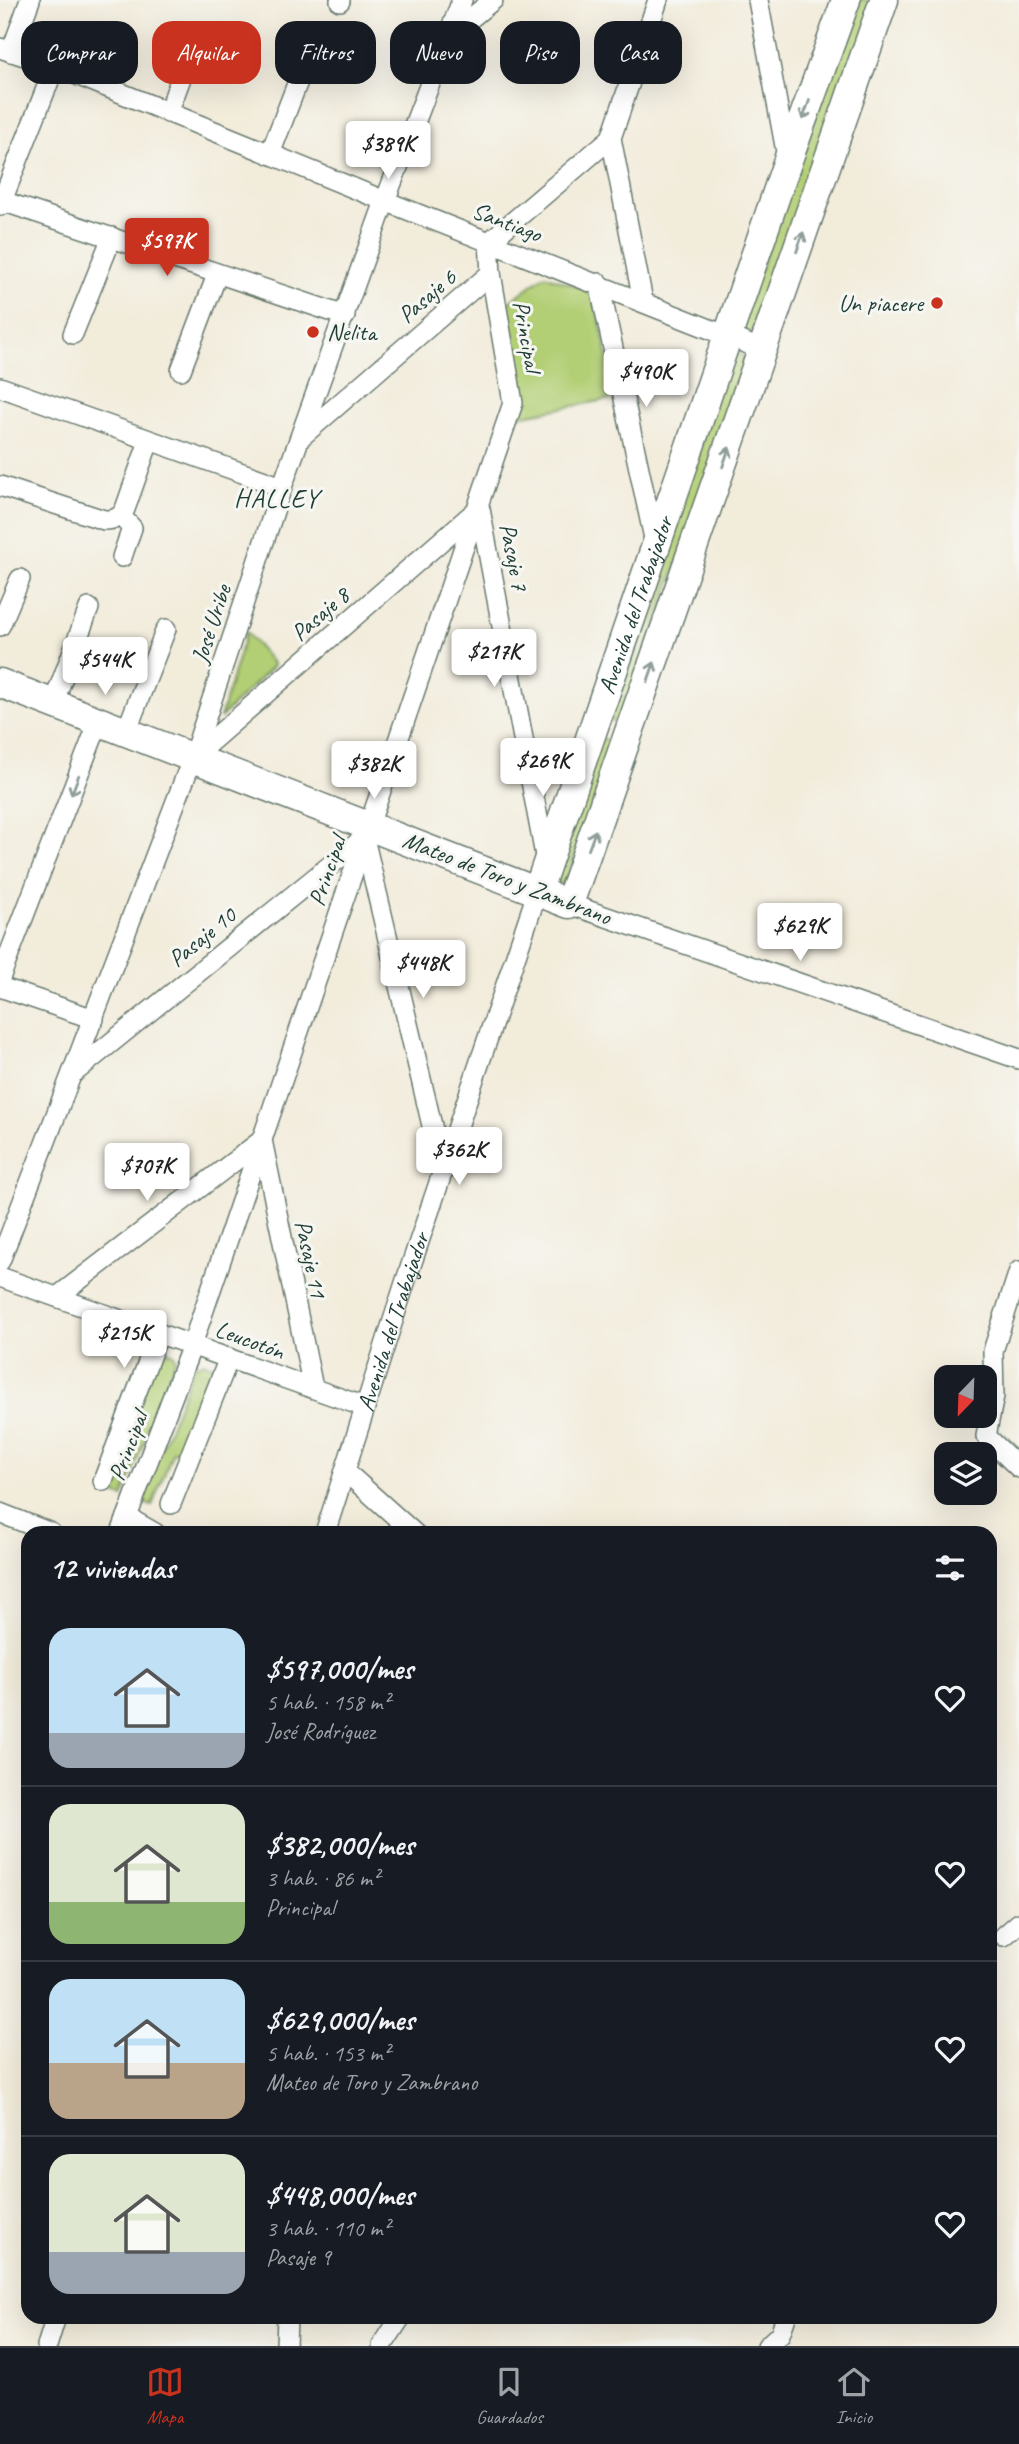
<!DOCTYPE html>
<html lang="es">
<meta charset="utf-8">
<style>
:root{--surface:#171b24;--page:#242831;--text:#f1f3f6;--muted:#9ea1a6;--line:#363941;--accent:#c8321e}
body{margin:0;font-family:Caveat,sans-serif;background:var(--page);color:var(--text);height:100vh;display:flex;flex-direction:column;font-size:26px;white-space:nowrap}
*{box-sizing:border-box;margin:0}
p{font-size:23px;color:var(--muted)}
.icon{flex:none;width:38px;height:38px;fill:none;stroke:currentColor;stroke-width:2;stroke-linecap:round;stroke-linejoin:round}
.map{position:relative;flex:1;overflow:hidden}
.sheet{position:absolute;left:21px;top:1526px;width:976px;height:798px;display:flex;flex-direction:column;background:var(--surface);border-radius:21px;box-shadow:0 7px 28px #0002}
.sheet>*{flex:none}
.top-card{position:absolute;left:21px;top:21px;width:978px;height:63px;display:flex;gap:14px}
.needle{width:46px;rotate:203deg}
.tools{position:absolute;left:934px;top:1365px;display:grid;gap:14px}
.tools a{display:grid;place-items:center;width:63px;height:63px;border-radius:14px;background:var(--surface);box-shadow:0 7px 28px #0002;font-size:35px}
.price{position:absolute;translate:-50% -60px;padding:0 16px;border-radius:7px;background:#fff;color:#222;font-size:23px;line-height:46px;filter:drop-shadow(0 2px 4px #0008)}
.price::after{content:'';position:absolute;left:50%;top:42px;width:21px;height:16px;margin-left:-10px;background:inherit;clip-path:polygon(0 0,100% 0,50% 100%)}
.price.current{background:var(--accent);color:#fff}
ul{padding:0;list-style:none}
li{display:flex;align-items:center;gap:21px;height:175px;padding:0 28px}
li+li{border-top:2px solid var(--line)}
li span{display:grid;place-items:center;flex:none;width:196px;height:140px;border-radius:21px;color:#555}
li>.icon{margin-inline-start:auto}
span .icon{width:84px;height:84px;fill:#fffc;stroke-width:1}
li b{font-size:30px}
h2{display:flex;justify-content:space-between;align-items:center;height:84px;padding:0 28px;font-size:30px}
.pill{padding:0 24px;border-radius:21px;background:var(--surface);box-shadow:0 7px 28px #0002;font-size:24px;line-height:63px}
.pill.current{background:var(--accent);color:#fff}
.tab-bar{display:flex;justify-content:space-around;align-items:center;height:98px;border-top:2px solid var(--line);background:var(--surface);font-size:19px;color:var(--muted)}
.tab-bar a{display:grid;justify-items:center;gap:4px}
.tab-bar .current{color:var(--accent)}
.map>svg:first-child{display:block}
.green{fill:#b2cf75;stroke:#688654;stroke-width:2}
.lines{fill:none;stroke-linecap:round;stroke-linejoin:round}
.street-casing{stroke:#697a6e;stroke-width:22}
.secondary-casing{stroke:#697a6e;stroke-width:31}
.street{stroke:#fff;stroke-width:19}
.secondary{stroke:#fff;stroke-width:28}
.oneway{stroke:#8f9e9a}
.poi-dot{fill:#c8321e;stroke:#f6f6f2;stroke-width:2.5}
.labels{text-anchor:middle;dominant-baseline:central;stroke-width:6;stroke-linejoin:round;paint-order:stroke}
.street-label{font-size:24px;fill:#1f3d34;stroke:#f6f6f2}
.poi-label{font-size:24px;fill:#1f3d34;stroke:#f6f6f2;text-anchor:end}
.neighbourhood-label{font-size:26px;letter-spacing:2px;fill:#1f3d34;stroke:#f6f6f2}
</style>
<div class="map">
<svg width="1019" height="2346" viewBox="0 0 1019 2346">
<rect width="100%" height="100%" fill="#f6f6f2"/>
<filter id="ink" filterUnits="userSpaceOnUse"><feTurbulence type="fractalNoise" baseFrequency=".0143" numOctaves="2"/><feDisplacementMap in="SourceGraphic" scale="14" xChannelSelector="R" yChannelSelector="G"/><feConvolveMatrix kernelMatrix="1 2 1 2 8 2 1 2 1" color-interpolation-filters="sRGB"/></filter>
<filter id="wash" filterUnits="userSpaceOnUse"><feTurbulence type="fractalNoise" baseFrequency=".00686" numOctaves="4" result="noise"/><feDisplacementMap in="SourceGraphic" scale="28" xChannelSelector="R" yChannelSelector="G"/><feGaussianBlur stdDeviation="1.57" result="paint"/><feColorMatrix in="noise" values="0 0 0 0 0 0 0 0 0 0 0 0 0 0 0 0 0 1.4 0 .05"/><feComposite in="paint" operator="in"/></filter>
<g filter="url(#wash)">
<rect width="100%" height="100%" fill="#f2ecdb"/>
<g class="green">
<polygon points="857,0 876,0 759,330 747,333 741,323"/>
<polygon points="545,275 593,292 617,398 518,416 504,306"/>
<polygon points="741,354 747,366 622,720 613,722 606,714 729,357"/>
<polygon points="246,632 274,665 220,718"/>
<polygon points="606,739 614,743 566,881 554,886 598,740"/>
<polygon points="162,1349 173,1353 176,1358 123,1497 106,1491 157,1353"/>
<polygon points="204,1362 215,1367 182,1453 173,1451 152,1506 140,1502 194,1366"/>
</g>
</g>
<g filter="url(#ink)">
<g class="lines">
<defs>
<g id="street">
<polyline points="758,0 787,157"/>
<polyline points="340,1 340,0"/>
<polyline points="448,37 493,0"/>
<polyline points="0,48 55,66 385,201 763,350"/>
<polyline points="11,52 30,0"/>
<polyline points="168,113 197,35"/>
<polyline points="270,154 302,71"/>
<polyline points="2,201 345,316"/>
<polyline points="0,206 55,66"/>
<polyline points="599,283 655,543"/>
<polyline points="643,301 611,138 658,0"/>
<polyline points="73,334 112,237"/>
<polyline points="181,370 217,275"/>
<polyline points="0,387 282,487"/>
<polyline points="301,437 491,273"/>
<path d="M0,486L104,520C115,520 120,518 125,509L149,441"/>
<polyline points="480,509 546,861"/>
<polyline points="121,516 132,528 122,557"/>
<polyline points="0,626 20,579"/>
<polyline points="53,704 89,608"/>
<polyline points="126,732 166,629"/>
<polyline points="193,757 479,508"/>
<polyline points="569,904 1019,1059"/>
<polyline points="0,978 99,721"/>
<polyline points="0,987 94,1019"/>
<polyline points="75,1072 364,838 443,1172"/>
<polyline points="0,1261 193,757 282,487 385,201 462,0"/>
<polyline points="1019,1271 993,1351 994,1396 986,1436 1019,1468"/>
<polyline points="0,1277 365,1407"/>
<polyline points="57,1297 262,1140 313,1388"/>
<polyline points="346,1472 414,1533"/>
<polyline points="103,1481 159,1333"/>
<polyline points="171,1504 229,1358"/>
<polyline points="0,1513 51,1533"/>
<polyline points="127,1517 155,1533"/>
<polyline points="121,1533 192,1345 513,403 491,273 489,242 611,138"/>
<path id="s1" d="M325,1533L405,1283L538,890"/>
<polyline points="1004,1936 1019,1923"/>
<polyline points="47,2346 56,2317"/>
<polyline points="286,2346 287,2317"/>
<polyline points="382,2346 401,2317"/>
<polyline points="767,2346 780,2334 786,2317"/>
</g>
<g id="secondary">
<polyline points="0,683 569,904 884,0"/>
<path id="s2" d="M538,890L788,160L846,0"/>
</g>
</defs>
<use href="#street" class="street-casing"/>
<use href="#secondary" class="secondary-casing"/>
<use href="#street" class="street"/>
<use href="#secondary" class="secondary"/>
</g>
<defs><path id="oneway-shaft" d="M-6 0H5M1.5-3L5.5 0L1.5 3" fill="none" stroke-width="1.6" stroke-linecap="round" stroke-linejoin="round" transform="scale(1.75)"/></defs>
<g class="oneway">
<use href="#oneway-shaft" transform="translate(806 110) rotate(110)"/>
<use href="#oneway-shaft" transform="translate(800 242) rotate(-71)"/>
<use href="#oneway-shaft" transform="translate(726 457) rotate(-71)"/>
<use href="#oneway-shaft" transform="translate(651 672) rotate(-71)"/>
<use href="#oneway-shaft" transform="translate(75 785) rotate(111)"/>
<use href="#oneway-shaft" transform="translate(592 840) rotate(-70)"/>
</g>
</g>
<g class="poi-dot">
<circle cx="937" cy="303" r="7"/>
<circle cx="313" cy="332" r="7"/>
</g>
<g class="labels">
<g class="street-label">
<text transform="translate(507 222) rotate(21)">Santiago</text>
<text transform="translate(427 296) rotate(-41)">Pasaje 6</text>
<text transform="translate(527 336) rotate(80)">Principal</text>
<text transform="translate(514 557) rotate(79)">Pasaje 7</text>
<text stroke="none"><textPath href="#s2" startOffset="301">Avenida del Trabajador</textPath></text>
<text transform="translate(320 614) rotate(-41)">Pasaje 8</text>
<text transform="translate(211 624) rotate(-72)">José Uribe</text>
<text transform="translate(327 871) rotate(-71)">Principal</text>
<text transform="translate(507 878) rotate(21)">Mateo de Toro y Zambrano</text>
<text transform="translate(202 937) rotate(-39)">Pasaje 10</text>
<text transform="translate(311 1259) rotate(78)">Pasaje 11</text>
<text stroke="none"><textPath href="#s1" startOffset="222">Avenida del Trabajador</textPath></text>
<text transform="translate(250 1340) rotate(20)">Leucotón</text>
<text transform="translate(128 1446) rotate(-69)">Principal</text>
</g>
<g class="poi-label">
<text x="923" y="303">Un piacere</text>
<text x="327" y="332" text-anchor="start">Nelita</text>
</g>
<g class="neighbourhood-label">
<text x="277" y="498">HALLEY</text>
</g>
</g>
</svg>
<div class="tools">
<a><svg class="needle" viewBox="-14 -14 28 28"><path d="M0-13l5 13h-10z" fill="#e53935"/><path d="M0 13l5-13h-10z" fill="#9ea1a6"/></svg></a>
<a><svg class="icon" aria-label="layers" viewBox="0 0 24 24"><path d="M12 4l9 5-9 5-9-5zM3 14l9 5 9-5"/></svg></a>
</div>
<b class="price" style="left:388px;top:181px">$389K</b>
<b class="price current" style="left:167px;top:278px">$597K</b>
<b class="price" style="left:646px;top:409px">$490K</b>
<b class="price" style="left:494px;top:689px">$217K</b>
<b class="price" style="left:105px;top:697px">$544K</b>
<b class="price" style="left:543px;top:798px">$269K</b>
<b class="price" style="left:374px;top:801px">$382K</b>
<b class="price" style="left:800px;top:963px">$629K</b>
<b class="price" style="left:423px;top:1000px">$448K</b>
<b class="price" style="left:459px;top:1187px">$362K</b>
<b class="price" style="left:147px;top:1203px">$707K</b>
<b class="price" style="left:124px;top:1370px">$215K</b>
<div class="top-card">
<a class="pill">Comprar</a>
<a class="pill current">Alquilar</a>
<a class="pill">Filtros</a>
<a class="pill">Nuevo</a>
<a class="pill">Piso</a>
<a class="pill">Casa</a>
</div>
<section class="sheet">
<h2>12 viviendas<svg class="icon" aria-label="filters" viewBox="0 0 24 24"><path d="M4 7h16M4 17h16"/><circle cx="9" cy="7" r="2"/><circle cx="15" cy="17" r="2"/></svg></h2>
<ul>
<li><span style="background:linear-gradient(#bfe0f5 75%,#9aa5b1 0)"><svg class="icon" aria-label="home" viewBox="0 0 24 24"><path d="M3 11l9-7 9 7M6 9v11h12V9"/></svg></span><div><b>$597,000/mes</b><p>5 hab. · 158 m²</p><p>José Rodríguez</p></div><svg class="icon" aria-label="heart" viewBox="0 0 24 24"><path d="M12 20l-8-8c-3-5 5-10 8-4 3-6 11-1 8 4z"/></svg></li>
<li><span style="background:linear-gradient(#dfe7d0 70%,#8fb573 0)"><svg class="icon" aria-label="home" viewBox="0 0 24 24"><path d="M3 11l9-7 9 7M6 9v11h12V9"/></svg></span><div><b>$382,000/mes</b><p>3 hab. · 86 m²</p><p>Principal</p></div><svg class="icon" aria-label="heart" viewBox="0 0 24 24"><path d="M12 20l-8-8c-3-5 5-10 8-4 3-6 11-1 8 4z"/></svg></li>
<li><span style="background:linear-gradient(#bfe0f5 60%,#b9a48a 0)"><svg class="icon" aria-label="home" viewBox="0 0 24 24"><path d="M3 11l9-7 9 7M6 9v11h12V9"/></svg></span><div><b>$629,000/mes</b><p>5 hab. · 153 m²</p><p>Mateo de Toro y Zambrano</p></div><svg class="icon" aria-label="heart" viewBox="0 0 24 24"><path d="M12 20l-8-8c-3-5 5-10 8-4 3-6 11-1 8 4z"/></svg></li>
<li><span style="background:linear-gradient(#dfe7d0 70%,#9aa5b1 0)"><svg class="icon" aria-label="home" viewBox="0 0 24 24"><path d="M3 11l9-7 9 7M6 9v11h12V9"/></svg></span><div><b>$448,000/mes</b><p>3 hab. · 110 m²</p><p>Pasaje 9</p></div><svg class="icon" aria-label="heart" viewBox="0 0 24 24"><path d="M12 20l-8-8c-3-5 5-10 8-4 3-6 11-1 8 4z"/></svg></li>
</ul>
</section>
</div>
<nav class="tab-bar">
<a class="current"><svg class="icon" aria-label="map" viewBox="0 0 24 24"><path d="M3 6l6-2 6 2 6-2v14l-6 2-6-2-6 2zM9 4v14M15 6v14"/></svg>Mapa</a>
<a><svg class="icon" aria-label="saved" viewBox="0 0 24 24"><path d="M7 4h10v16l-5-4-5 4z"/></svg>Guardados</a>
<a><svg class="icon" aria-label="home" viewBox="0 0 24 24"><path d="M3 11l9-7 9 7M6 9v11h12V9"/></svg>Inicio</a>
</nav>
